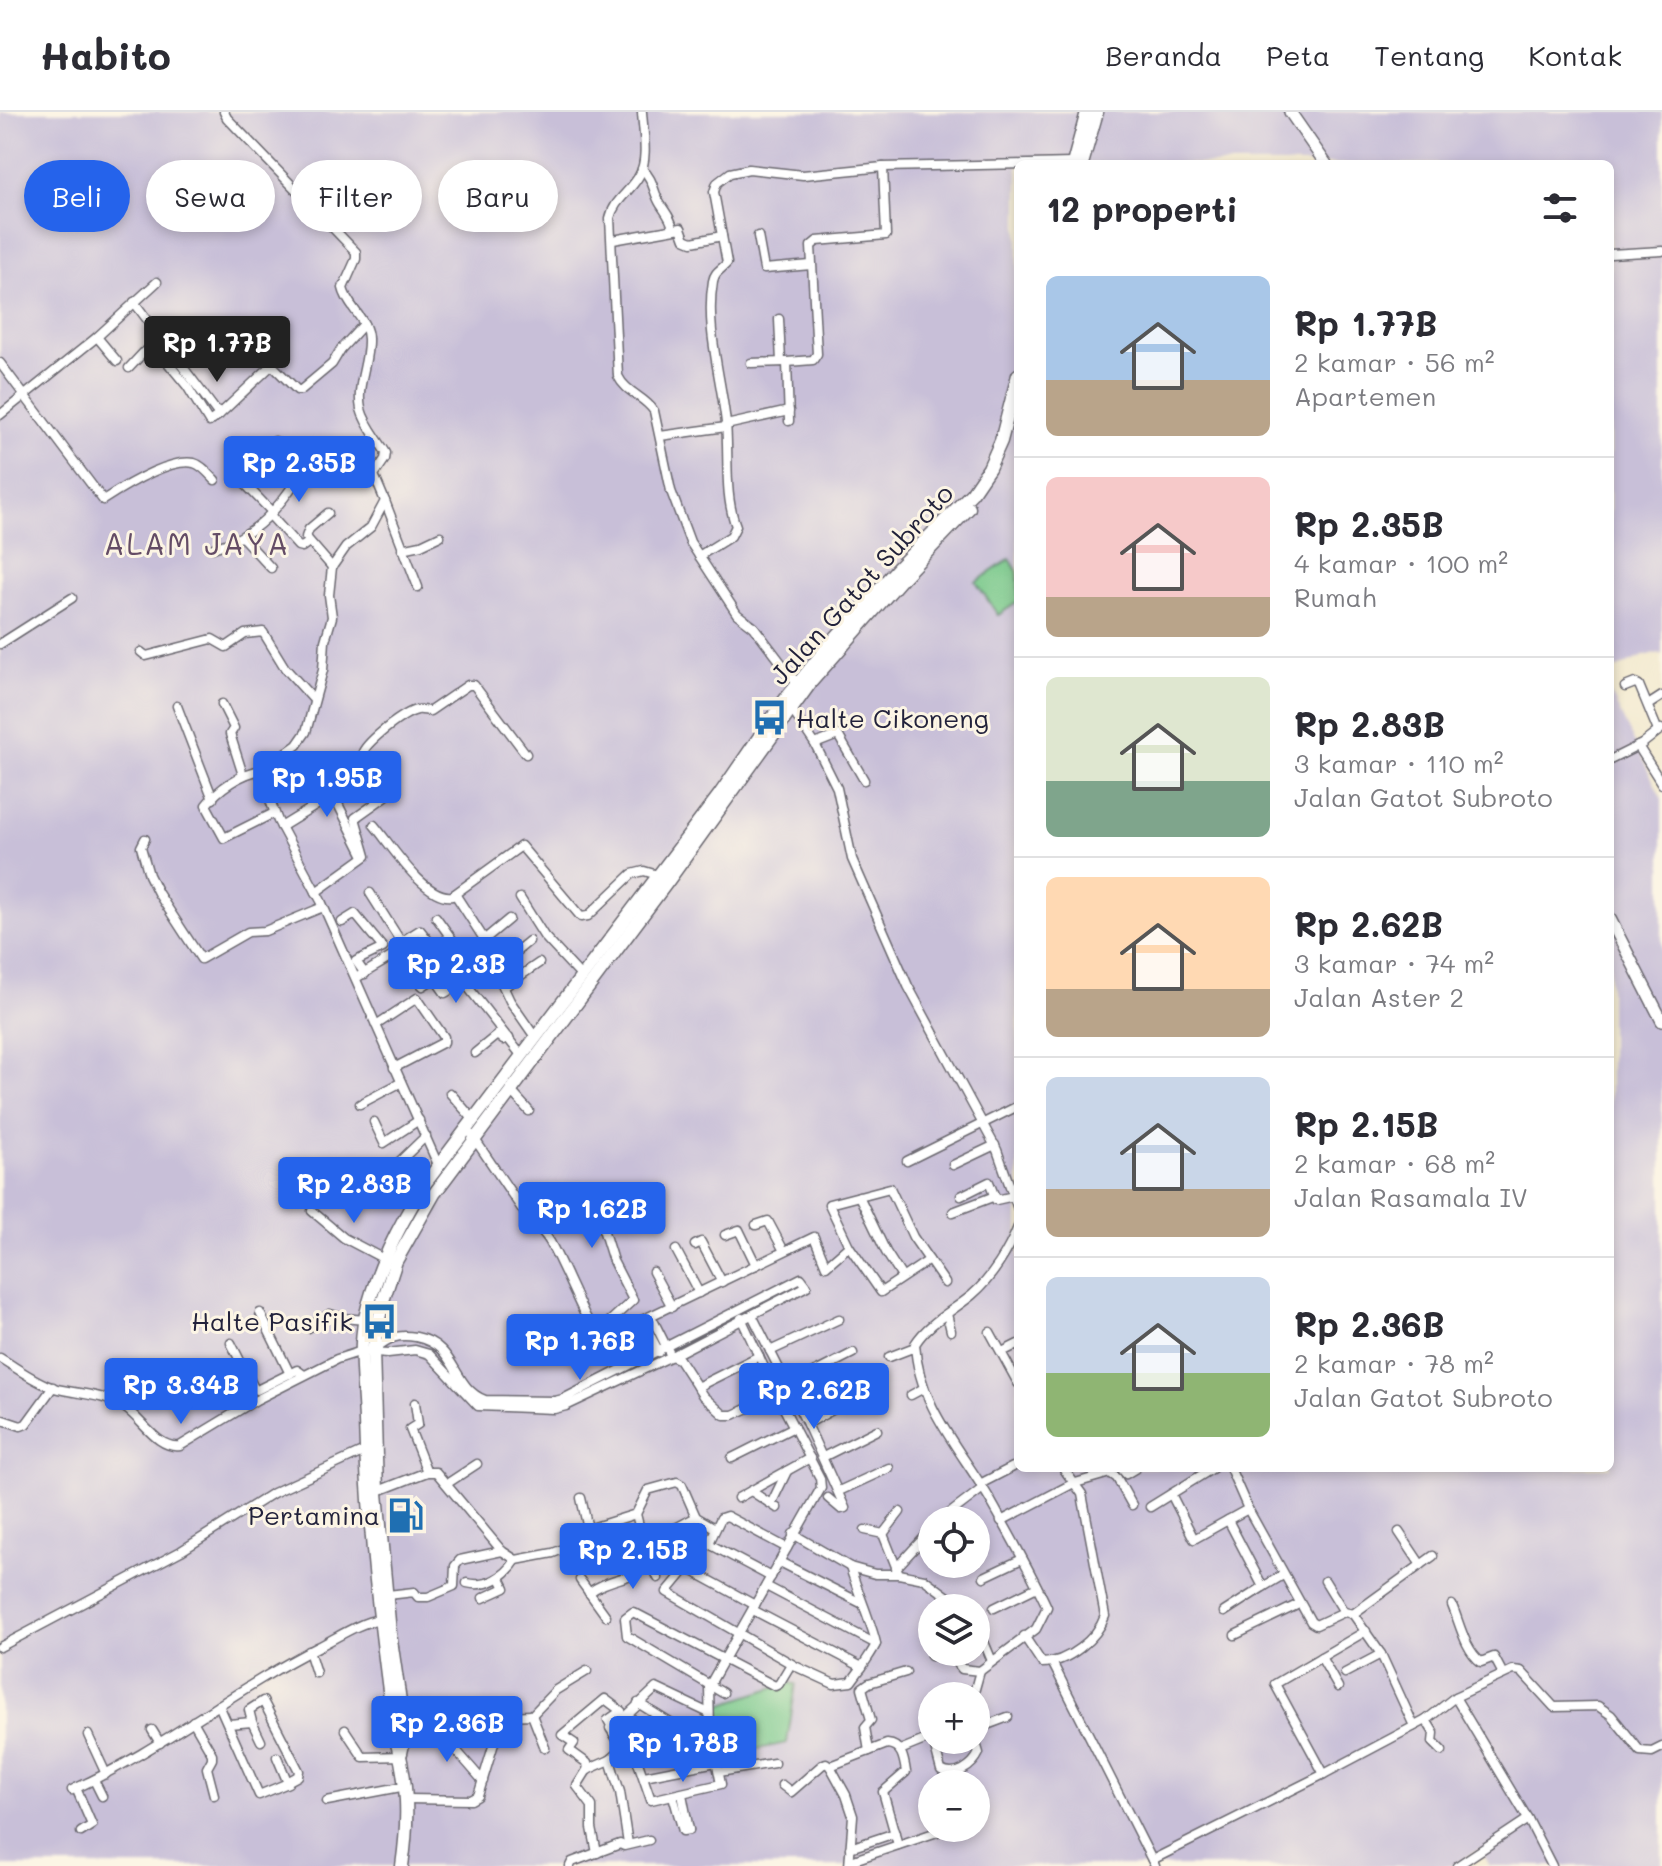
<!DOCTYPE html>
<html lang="id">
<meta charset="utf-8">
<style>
:root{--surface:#fff;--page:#f7f7f7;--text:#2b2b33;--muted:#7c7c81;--line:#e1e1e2;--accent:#2563eb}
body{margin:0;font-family:Mali,sans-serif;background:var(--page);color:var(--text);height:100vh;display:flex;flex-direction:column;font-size:30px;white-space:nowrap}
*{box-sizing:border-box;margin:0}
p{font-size:26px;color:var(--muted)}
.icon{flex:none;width:44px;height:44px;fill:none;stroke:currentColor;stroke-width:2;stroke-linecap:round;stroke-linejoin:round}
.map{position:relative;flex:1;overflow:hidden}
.panel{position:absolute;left:1014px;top:48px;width:600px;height:1312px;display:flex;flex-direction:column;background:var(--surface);border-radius:12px;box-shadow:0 4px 12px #0003}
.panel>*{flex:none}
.top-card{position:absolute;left:24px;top:48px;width:760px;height:72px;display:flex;gap:16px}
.tools{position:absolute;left:918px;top:1394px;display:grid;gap:16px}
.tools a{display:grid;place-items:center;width:72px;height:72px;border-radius:50%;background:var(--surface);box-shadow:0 4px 12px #0003;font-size:40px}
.price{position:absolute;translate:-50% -68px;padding:0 18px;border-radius:8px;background:var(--accent);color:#fff;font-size:26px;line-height:52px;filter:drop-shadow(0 2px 4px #0008)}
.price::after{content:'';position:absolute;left:50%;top:48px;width:24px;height:18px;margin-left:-12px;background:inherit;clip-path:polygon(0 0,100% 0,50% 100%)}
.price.selected{background:#222;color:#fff}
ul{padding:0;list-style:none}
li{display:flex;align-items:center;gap:24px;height:200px;padding:0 32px}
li+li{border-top:2px solid var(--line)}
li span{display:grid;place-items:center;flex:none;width:224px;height:160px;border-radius:12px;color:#555}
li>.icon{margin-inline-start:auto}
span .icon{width:96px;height:96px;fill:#fffc;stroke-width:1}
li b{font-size:34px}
h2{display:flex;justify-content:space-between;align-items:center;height:96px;padding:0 32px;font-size:34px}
.pill{padding:0 28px;border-radius:36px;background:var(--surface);box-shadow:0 4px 12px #0003;font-size:28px;line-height:72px}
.pill.selected{background:var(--accent);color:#fff}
header{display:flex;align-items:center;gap:48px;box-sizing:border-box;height:112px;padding:0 40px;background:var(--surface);border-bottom:2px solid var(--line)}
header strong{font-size:38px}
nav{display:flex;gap:44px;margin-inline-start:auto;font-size:28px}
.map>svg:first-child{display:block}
.industrial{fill:#c8bfd8;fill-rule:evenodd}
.green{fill:#77c88a;stroke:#4c7562;stroke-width:2}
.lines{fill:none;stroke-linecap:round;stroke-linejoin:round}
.minor-casing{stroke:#6b686f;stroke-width:11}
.major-casing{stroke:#6b686f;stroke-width:14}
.highway-casing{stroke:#6b686f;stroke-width:15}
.minor{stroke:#fff;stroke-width:8}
.major{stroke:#fff;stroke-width:11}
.highway{stroke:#fff;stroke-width:12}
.labels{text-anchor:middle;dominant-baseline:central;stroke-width:6;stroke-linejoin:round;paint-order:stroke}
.street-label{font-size:26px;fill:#22223b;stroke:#fcf5e5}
.poi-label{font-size:26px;fill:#22223b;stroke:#fcf5e5;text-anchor:end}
.quarter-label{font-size:30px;letter-spacing:2px;fill:#644c65;stroke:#fcf5e5}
</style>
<header>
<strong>Habito</strong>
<nav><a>Beranda</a><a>Peta</a><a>Tentang</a><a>Kontak</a></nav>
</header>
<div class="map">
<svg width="1662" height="1754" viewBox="0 0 1662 1754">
<rect width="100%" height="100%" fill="#fcf5e5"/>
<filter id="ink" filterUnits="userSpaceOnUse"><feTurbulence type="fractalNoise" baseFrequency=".0125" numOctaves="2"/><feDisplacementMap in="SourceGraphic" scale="16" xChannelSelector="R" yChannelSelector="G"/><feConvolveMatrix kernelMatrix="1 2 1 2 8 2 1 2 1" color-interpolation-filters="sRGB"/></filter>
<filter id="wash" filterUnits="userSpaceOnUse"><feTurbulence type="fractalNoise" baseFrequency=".006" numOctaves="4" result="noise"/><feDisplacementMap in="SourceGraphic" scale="32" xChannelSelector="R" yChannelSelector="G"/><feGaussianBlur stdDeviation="1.8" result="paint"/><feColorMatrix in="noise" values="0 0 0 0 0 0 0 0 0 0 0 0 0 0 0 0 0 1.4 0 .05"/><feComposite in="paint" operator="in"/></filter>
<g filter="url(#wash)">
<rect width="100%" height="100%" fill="#f3ead0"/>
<path class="industrial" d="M0,0H1662V542L1646,543L1610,560V52H1018V1356H1610V580L1662,687V1754H1490L1480,1737L1452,1754H0ZM932,1408H976V1452H932ZM932,1496H976V1540H932ZM932,1584H976V1628H932ZM932,1672H976V1716H932Z"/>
<g class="green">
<polygon points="1010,447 1018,460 1018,490 998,503 976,470"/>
<polygon points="787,1571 796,1572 787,1631 722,1644 711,1596"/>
</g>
</g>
<g filter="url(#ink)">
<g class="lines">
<defs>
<g id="minor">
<path d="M224,0L227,6L356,140V147L343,176C347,195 368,207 368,227C369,250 356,273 361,297C365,313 378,327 386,341L385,347L374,363L385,389L371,415L346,435L332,455L329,483L332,505L325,529L323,558L306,620L297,633L262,658L261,665L278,709L321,789L439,1055"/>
<path d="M642,0C643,19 649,47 639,64C630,80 614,88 610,106L618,264C626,281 644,284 654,299L671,379L690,430L737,502L754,515L798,573"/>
<path d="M642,57C654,67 653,81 661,93C666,101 671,106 673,116"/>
<polyline points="301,83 327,60"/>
<polyline points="327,108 356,84 371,82 386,69"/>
<polyline points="758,124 764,157 811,153"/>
<polyline points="613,128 681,116 685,127 692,130 722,124"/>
<polyline points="1610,142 1662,139"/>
<polyline points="134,190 219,303 272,253 297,278 301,278 332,252 341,237 364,212"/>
<polyline points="779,207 781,250"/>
<polyline points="97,225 117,249"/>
<path d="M0,251L103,388C123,375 170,346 194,351C202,353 209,362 215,368"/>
<polyline points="751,251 786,250"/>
<polyline points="129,256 143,241 154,234 187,274 209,310 219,303"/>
<polyline points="0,303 97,225 157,170"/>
<polyline points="789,309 787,250 813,248 817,242 811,134 817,129 886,123 883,55"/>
<polyline points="726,313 789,299"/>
<polyline points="660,324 726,315"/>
<polyline points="385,389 418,475"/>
<polyline points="272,400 243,370 240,364 275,329"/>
<polyline points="328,401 309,417 306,425 332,455"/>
<polyline points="270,403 298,434 302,435 309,430"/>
<polyline points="243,426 271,456"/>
<path d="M213,436C259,423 277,397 303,359"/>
<polyline points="402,437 421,433 440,424"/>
<path d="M699,444L731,424L736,414C724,384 729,344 726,311C721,265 705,215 713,169C715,159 721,158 727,151L714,80L717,71L730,61L749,57L803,63L883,55L1073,51"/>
<polyline points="0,532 72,486"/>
<polyline points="141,540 146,544 212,527 226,535 245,522 263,520 285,556 314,588"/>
<polyline points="1625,575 1635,571 1639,573 1658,619"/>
<polyline points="222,592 234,616 230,622 243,663"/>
<polyline points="1648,593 1662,584"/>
<polyline points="177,594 213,687"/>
<polyline points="790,595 815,632 837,676 852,747 908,874 997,1038 1018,1097"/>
<polyline points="815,632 838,623 864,668"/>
<polyline points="1638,634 1662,672"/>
<polyline points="1610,648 1642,632 1661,617"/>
<path d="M262,658C241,661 218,677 206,693L224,726L274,701"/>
<polyline points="334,684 364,744"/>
<path d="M374,713C391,733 425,788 452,784L521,734L581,805L588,804L632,762L644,759L661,764"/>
<polyline points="281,715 338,680 348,680 362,675"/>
<polyline points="145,727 141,735 149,763 158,781 201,847 248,820 265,819 323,795"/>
<path d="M316,780L366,744L355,706L386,684L364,649L363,640C369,628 403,601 417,598C421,597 426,599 430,599L468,573H474L526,642"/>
<polyline points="455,782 484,827"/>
<polyline points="520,786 544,824 581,864"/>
<polyline points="436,805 464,844"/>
<polyline points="342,810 355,802 383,836 356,849 365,862"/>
<polyline points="529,829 495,857 510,889 535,925"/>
<polyline points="401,830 420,818 450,856"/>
<polyline points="393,844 423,874 450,856 509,807"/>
<polyline points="356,866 393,844 401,830 370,781"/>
<polyline points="435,867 445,881 464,870 521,943"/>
<polyline points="504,875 539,851"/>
<polyline points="376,913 417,886 444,925 444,930 394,956"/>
<polyline points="475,941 497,923 503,928 509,926"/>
<polyline points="511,979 529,999"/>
<polyline points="450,981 473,1007"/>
<polyline points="360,992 400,971"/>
<polyline points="374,1010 384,1031 419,1008"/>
<path d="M472,1023L524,1100C532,1110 544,1119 550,1130C564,1156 575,1184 589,1211L598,1220L633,1188L613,1149L603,1117L585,1090C566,1089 550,1103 536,1113"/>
<polyline points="907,1049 1018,994"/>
<polyline points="399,1050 426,1024"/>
<polyline points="953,1053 995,1033"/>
<polygon points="890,1076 913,1125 929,1148 881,1180 849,1134 829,1092"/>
<polyline points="859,1084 886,1140 902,1165"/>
<polyline points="961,1084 989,1070 996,1088 1014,1084"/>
<polyline points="312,1099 344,1126 384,1147"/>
<polyline points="953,1100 995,1084"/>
<polyline points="756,1113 768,1109 784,1139"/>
<polyline points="725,1123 739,1118 756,1153"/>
<polyline points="695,1133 701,1130 722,1170"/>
<polyline points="676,1138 699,1181"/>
<polyline points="929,1148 945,1171"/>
<polyline points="653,1160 672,1195"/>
<polyline points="260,1201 290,1262"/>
<polyline points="947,1202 951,1219"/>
<polyline points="752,1203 807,1312 845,1396 841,1397 828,1386"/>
<polyline points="651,1204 671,1244 679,1247 703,1284 724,1303 733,1303 777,1283"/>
<polyline points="308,1216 330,1202 343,1206 365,1208"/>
<polyline points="990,1220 1018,1271"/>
<polyline points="231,1231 254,1276 257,1278 297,1258 304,1263"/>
<polyline points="770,1239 839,1207"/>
<polyline points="659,1240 642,1208 814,1125 826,1154 849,1134"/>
<polyline points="1002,1240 1018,1232"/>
<polyline points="889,1245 915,1235"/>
<path d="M0,1246C17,1256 35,1270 54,1276C80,1283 103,1281 125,1296C142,1307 157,1337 180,1334L256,1288L337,1247L362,1239L388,1241L415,1238L429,1242L478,1294L554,1297L566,1294L676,1242L807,1174L801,1166L563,1287L555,1289L485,1288C451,1275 458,1233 416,1225C398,1222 389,1225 375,1237"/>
<polyline points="788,1274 853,1241"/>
<polyline points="697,1275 759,1244"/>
<polyline points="911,1283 924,1276"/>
<polyline points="415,1291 418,1312 410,1317 427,1360"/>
<polyline points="0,1307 21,1314 26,1312 53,1275"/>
<polyline points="807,1312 872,1276"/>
<polyline points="823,1345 877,1318"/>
<polyline points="732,1346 794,1315"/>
<polyline points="1121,1356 1126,1362 1136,1356"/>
<polyline points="1230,1356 1248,1397 1311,1510 1316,1513 1344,1500 1353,1502 1381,1542 1414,1614"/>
<polyline points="448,1371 477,1352"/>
<polyline points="980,1372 1013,1355"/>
<polyline points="751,1379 777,1396"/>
<polyline points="839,1379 889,1356"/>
<polyline points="373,1381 427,1360 436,1360 502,1439 516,1448 553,1441 568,1435 588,1417 636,1402 648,1378 677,1370 682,1373 696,1405 715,1416"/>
<polyline points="1171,1382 1194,1427 1228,1408"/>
<polyline points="581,1386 588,1417"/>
<polyline points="738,1386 810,1346"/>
<polyline points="772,1390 787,1359"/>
<polyline points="1150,1395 1213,1356"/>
<polyline points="1248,1397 1228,1408 1263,1475 1283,1463"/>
<polyline points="636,1402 644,1433 658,1466"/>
<polyline points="941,1408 983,1376"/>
<polyline points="1001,1409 1072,1372 1110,1361 1117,1366 1132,1393"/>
<polyline points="865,1418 883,1422 899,1462"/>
<polyline points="1399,1420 1421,1453"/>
<polyline points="793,1422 850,1455 875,1462 899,1462 924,1467 963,1496"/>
<polyline points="883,1422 900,1400"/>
<polyline points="644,1433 696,1405"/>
<polyline points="568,1435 586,1457"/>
<polyline points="780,1450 861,1491"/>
<path d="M850,1455C853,1467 877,1526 876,1532C873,1539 866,1548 862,1555"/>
<polyline points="896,1456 932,1417"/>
<polyline points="771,1465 711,1433 710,1429 721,1406 727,1404 787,1436"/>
<polyline points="984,1465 1022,1447"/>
<polyline points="580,1468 606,1504"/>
<polyline points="1325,1469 1344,1500"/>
<path d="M467,1471C487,1476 505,1465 516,1448"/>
<polyline points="766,1474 876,1532"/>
<path d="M589,1481C608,1465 635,1468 652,1450"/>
<polyline points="388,1483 414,1480 418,1485 428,1485 454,1474 455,1454 460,1448 502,1439"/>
<polyline points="483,1486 505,1476 500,1466"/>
<path d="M1452,1493C1460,1512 1465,1538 1481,1550L1494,1545L1503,1562"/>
<polyline points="994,1496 1037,1475"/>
<polyline points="753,1498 862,1555 851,1570 834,1572 797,1555 667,1480 687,1456 755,1493"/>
<polyline points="1224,1500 1263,1475"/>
<polyline points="1353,1502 1433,1444"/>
<polyline points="976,1511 992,1549"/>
<polyline points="1235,1523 1299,1492"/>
<path d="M1024,1524L1042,1551C1067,1551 1097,1527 1105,1504L1082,1382L1063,1356"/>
<polyline points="0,1535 181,1439 273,1381 369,1337"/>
<polyline points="309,1539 316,1561"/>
<polyline points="931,1544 951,1543 962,1557 980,1559"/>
<polyline points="1321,1545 1338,1575"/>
<polyline points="1052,1550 1155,1754"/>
<polyline points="1345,1561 1381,1542"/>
<polyline points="723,1581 627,1524 625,1506 633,1500 775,1574 779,1572 791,1552"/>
<path d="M973,1584L980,1559L1036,1517L1047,1495C1031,1460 1011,1425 992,1391C963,1340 918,1294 915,1232C929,1210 953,1199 972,1183C992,1166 1009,1138 1018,1115"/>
<polyline points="1455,1585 1528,1707 1552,1754"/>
<polyline points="638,1591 691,1624"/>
<polyline points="219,1593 259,1683 288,1671 277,1645"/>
<polyline points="928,1597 932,1608"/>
<polyline points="709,1601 656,1576 620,1610 621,1617 634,1639 651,1688 721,1672 710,1619"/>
<polyline points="532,1603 556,1578 587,1559"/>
<polyline points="1426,1608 1434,1621 1433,1630 1442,1639"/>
<polyline points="193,1609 212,1642 212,1647 207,1656 214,1683"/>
<polyline points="252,1610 249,1598 263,1589 299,1659 298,1664 287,1670"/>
<polyline points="229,1612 252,1610 261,1629"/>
<polyline points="435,1614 483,1669"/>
<polyline points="621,1617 661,1606"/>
<polyline points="976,1617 1008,1605"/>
<polyline points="152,1618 160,1631"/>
<polyline points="345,1618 363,1645 402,1644"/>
<polyline points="404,1619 482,1605 532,1603 545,1636"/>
<polyline points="88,1623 106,1662"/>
<path d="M933,1628L941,1658C955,1667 973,1654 979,1641L975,1628"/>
<polyline points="624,1636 610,1648 620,1680 628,1732"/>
<polyline points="900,1638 932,1625"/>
<polyline points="634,1639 710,1619 709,1574 821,1376 820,1366 777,1283 741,1206"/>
<polyline points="869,1639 865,1615 871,1608 862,1576 869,1571 906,1560"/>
<path d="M830,1654L887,1632C902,1633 904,1647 906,1660L883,1680L898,1733"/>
<polyline points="588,1658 587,1651 569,1638 574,1631 562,1623 605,1587 621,1599 608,1608 612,1615 610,1616 623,1637"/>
<polyline points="719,1660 774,1651"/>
<polyline points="1324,1662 1275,1572 1366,1519"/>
<polyline points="644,1664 716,1650"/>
<polyline points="94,1668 102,1684"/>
<polyline points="782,1673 791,1680 822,1653 826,1651 830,1654 846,1683 853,1704 849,1754"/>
<polyline points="76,1676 92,1713 81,1720"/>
<path d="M72,1678C159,1639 233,1578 318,1535C338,1525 358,1511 380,1507"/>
<polyline points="682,1682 689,1718"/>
<polyline points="673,1684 683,1719 689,1718"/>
<polyline points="407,1687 471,1688 478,1684 502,1605"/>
<polyline points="327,1689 406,1674"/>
<polyline points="850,1736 895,1721"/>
<polyline points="597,1741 592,1716 592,1694 577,1674 587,1658 610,1648"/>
<polyline points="1152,1748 1324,1662 1426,1608 1455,1585 1513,1558 1521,1559 1554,1595 1598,1594 1611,1603 1640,1639 1652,1640 1662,1635"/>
<polyline points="851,1749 949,1716"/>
<polyline points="570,1754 572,1750 620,1732 624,1734 649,1728"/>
<polyline points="1457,1754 1528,1707"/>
</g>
<g id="major">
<polyline points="1290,0 1326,52"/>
<polyline points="1610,807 1662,909"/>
</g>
<g id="highway">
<polyline points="1073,52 1087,0"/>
<polyline points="1082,52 1097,0"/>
<polyline points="401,1641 405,1623 390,1521 377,1381 373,1238 382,1192 396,1149 434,1082 668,769 811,570 904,464 969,396"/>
<path d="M402,1754C409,1706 408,1670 395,1624C381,1520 368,1415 365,1309C364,1275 358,1240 365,1206C376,1158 398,1115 424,1073L720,682L784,589L829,533L898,456L972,381L989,356L1001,329L1018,263"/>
</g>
</defs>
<use href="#minor" class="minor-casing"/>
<use href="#major" class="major-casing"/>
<use href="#highway" class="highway-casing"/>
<use href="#minor" class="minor"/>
<use href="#major" class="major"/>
<use href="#highway" class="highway"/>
</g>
</g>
<defs>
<symbol id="bus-bare" viewBox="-9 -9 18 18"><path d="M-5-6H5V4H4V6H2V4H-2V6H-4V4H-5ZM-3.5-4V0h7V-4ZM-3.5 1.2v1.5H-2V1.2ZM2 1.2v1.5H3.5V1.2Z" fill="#1f6fb2" stroke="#fcf5e5" stroke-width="2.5" paint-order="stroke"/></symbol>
<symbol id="fuel-bare" viewBox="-9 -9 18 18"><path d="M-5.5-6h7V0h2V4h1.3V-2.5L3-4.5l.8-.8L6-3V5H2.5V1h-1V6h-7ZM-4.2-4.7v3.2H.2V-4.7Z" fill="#1f6fb2" stroke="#fcf5e5" stroke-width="2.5" paint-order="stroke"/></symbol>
</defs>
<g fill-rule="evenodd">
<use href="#bus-bare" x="744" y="580" width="51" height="51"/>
<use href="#bus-bare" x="354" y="1184" width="51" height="51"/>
<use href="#fuel-bare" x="380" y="1378" width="51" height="51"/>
</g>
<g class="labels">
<g class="street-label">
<text transform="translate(861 472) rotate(-48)">Jalan Gatot Subroto</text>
</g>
<g class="poi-label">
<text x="796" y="606" text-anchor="start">Halte Cikoneng</text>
<text x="353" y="1209">Halte Pasifik</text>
<text x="380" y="1403">Pertamina</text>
</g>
<g class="quarter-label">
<text x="197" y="431">ALAM JAYA</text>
</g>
</g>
</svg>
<div class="tools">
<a><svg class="icon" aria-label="locate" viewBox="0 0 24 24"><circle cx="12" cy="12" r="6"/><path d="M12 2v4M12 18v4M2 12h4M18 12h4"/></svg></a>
<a><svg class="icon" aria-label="layers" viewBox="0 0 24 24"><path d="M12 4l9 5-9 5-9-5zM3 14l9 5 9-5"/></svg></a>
<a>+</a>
<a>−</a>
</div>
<b class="price selected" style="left:217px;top:272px">Rp 1.77B</b>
<b class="price" style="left:299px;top:392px">Rp 2.35B</b>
<b class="price" style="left:327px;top:707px">Rp 1.95B</b>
<b class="price" style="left:456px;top:893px">Rp 2.3B</b>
<b class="price" style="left:354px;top:1113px">Rp 2.83B</b>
<b class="price" style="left:592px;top:1138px">Rp 1.62B</b>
<b class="price" style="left:580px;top:1270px">Rp 1.76B</b>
<b class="price" style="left:181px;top:1314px">Rp 3.34B</b>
<b class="price" style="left:814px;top:1319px">Rp 2.62B</b>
<b class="price" style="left:633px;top:1479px">Rp 2.15B</b>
<b class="price" style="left:447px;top:1652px">Rp 2.36B</b>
<b class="price" style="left:683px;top:1672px">Rp 1.78B</b>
<div class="top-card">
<a class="pill selected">Beli</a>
<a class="pill">Sewa</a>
<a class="pill">Filter</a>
<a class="pill">Baru</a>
</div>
<section class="panel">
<h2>12 properti<svg class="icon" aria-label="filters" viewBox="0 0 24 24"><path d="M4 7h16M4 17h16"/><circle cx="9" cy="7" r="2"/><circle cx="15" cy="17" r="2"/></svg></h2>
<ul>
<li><span style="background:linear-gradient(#a9c7e8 65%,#b9a48a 0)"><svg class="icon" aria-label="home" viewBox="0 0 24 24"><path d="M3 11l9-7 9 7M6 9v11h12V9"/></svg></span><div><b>Rp 1.77B</b><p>2 kamar · 56 m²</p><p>Apartemen</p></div></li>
<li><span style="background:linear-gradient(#f6c9c9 75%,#b9a48a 0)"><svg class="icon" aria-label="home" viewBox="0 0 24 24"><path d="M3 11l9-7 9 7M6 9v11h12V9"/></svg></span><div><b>Rp 2.35B</b><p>4 kamar · 100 m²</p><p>Rumah</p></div></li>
<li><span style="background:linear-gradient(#dfe7d0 65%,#7fa58c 0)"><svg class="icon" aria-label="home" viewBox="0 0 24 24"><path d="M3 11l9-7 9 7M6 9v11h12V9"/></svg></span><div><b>Rp 2.83B</b><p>3 kamar · 110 m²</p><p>Jalan Gatot Subroto</p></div></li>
<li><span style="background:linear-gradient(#ffd9b3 70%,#b9a48a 0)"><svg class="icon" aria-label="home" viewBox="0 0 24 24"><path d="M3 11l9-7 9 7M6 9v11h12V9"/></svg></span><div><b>Rp 2.62B</b><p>3 kamar · 74 m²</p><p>Jalan Aster 2</p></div></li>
<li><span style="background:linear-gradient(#c9d6e8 70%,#b9a48a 0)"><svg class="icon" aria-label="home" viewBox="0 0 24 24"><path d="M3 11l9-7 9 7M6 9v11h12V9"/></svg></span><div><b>Rp 2.15B</b><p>2 kamar · 68 m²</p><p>Jalan Rasamala IV</p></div></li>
<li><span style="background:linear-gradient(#c9d6e8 60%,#8fb573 0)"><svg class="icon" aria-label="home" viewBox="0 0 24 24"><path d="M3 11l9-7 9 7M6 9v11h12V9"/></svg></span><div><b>Rp 2.36B</b><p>2 kamar · 78 m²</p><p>Jalan Gatot Subroto</p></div></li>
</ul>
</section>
</div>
